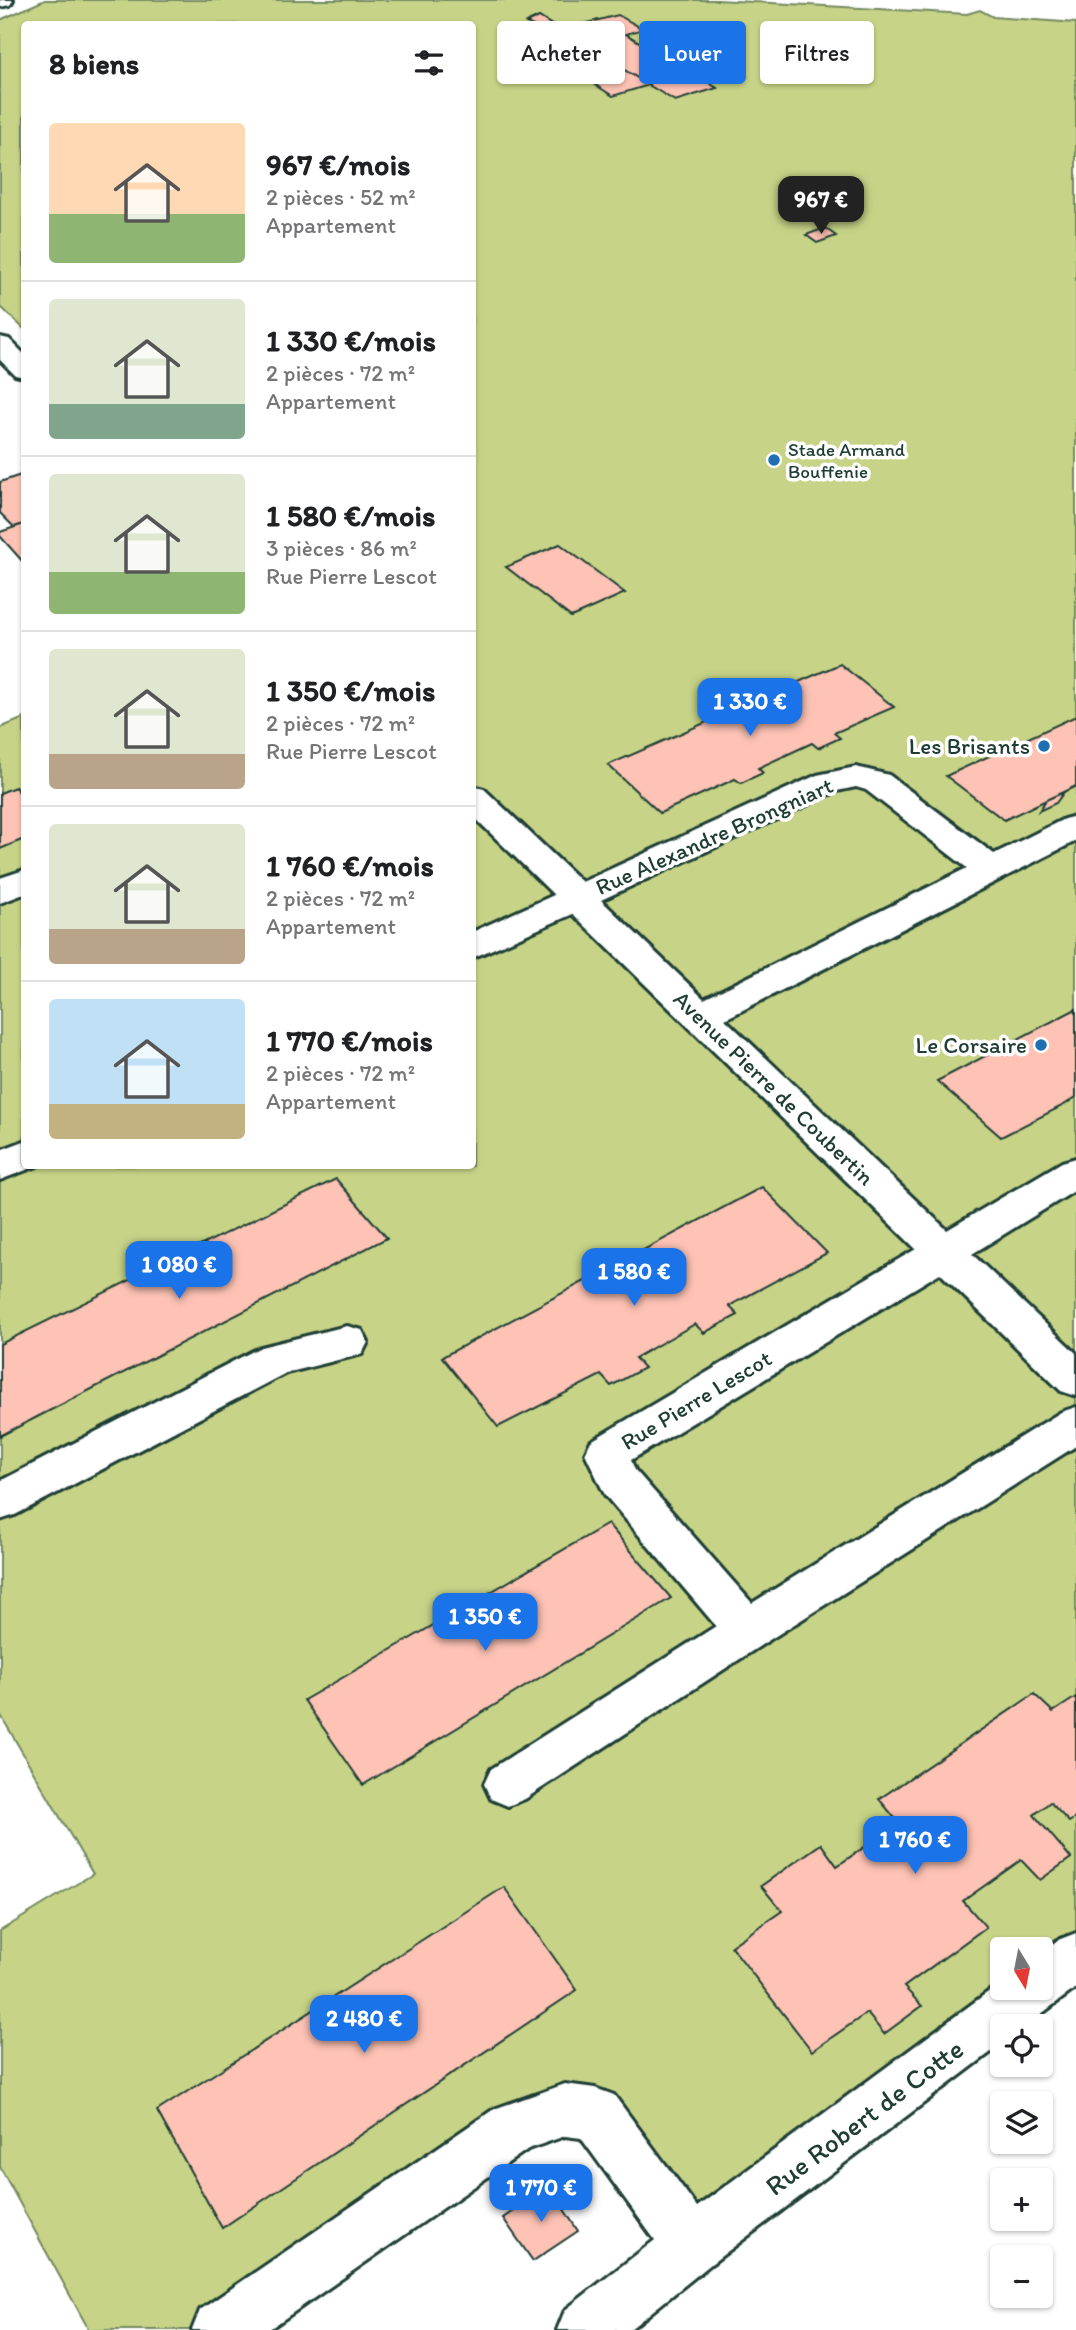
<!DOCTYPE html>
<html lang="fr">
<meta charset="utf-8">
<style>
:root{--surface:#fff;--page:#f6f6f6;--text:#202124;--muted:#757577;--line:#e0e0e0;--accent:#1a73e8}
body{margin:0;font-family:Itim,sans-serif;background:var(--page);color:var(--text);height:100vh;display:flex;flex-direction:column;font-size:26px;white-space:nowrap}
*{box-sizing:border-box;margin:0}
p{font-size:23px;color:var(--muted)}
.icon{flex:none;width:38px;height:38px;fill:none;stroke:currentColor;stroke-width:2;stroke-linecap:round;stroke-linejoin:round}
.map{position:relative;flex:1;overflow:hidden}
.drawer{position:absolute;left:21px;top:21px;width:455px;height:1148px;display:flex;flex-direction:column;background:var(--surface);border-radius:7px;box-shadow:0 2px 5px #0004}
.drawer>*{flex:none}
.top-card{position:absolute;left:497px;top:21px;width:472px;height:63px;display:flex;gap:14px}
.needle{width:46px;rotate:170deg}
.tools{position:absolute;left:990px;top:1937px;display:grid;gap:14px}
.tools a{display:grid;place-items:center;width:63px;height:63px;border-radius:7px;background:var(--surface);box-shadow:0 2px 5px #0004;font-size:35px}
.price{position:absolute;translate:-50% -60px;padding:0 16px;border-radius:14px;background:var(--accent);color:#fff;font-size:23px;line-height:46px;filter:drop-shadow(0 2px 4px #0008)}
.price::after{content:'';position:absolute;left:50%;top:42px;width:21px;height:16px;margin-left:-10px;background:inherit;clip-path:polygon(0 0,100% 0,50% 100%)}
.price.on{background:#222;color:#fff}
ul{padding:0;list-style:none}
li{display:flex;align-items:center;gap:21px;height:175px;padding:0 28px}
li+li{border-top:2px solid var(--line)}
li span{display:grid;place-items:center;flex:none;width:196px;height:140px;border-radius:7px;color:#555}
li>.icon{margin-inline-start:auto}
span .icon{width:84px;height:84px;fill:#fffc;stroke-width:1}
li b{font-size:30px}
h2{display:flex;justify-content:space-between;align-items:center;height:84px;padding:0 28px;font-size:30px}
.tag{padding:0 24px;border-radius:7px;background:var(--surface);box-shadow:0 2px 5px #0004;font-size:24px;line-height:63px}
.tag.on{background:var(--accent);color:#fff}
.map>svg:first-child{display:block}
.green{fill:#c7d487;stroke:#73885e;stroke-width:2}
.building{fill:#fec3b5;stroke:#1f3d34;stroke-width:2}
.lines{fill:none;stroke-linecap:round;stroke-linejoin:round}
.minor-casing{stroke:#1f3d34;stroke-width:6}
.minor{fill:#fff;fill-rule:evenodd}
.poi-dot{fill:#1f6fb2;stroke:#fff;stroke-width:2.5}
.labels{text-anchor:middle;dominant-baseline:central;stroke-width:7;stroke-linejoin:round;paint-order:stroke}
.far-poi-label{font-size:19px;fill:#1f3d34;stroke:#fff;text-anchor:start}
.poi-label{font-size:23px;fill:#1f3d34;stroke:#fff;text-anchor:end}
.street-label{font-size:23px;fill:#1f3d34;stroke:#fff}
.near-street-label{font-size:28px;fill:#1f3d34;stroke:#fff}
</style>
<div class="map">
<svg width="1076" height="2330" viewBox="0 0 1076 2330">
<rect width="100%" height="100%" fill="#fff"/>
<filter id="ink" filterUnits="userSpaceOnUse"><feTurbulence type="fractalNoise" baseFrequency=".0143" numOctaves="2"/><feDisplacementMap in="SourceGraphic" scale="14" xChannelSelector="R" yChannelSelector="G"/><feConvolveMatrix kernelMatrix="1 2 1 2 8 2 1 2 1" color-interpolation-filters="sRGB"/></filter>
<g filter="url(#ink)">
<polygon class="green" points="45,0 717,0 967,14 980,10 993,17 1076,23 1076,1957 1041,1983 1041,1950 1003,1950 1003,1988 692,2245 565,2110 220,2330 89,2330 0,2167 0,1931 93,1874 0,1714 0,728 24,718 24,1166 472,1166 472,24 24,24 24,329 0,306 0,20"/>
<g class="building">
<polygon points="618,15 643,29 626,34 651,49 668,44 694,59 678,64 717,88 675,101 559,31 551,33 526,23 539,17 560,30"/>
<polygon points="598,54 649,85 613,96 562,64"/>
<polygon points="825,228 836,236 817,243 806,235"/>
<polygon points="24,474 24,524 14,527 0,513 0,482"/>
<polygon points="24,524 24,563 0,536 0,532"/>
<polygon points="560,544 625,593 571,617 506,567"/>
<polygon points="840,664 894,707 834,733 840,738 818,748 812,743 758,768 763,773 741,783 735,779 660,813 608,765"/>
<polygon points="1076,716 1076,786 1004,820 946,776"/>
<polygon points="15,787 24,798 24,839 0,849 0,793"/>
<polygon points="1064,792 1056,803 1039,811 1046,800"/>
<polygon points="1076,1009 1076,1097 1064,1105 1001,1137 937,1081"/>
<polygon points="336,1179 387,1238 0,1436 0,1344"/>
<polygon points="762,1187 827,1253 729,1306 738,1315 704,1333 695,1324 635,1358 644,1368 611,1386 601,1375 498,1427 442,1357"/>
<polygon points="608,1524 671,1598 363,1785 304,1700"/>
<polygon points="1034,1694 1053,1712 1076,1697 1076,1817 1069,1822 1050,1802 1034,1815 1071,1858 1040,1880 1021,1860 963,1901 986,1927 904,1987 922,2006 884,2034 867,2013 812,2051 731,1946 782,1911 761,1886 821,1844 837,1866 899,1823 879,1799"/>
<polygon points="504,1887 577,1990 222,2228 157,2111"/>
<polygon points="549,2186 578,2231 533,2261 503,2218"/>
</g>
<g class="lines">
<defs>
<g id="minor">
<polygon points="0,0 13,0 10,5 0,7"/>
<polygon points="0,337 9,339 24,354 24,377 15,375 0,360"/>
<path d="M856,767L889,775L994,854L1064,819L1076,816V841L725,1019L947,1230L1062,1162L1076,1158V1190L972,1254L1076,1353V1396L1061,1391L940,1273L631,1460L635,1470L752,1603L1061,1412L1076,1407V1446L763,1644L525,1799L508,1806L491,1799L484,1784L491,1769L716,1626L605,1495L585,1453L591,1441L916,1249L573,914L472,958V932L554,895L472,815V786L484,789L582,882L817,775ZM856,787L866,790L967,868L704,999L601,900L837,791Z"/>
<polygon points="24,870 24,894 0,903 0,878"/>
<polygon points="24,1141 24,1166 37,1166 0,1180 0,1150"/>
<polygon points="347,1326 362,1330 368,1342 362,1354 286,1373 15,1515 0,1520 0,1481 261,1347"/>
<polygon points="1076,1933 1076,1988 1025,2026 1003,2026 1003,2043 711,2264 629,2330 557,2330 565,2310 655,2240 581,2138 565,2136 528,2149 268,2330 192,2330 200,2310 494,2109 565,2084 595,2088 614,2095 697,2207 1003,1981 1003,1988 1041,1988 1041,1952 1058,1940"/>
</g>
</defs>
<use href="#minor" class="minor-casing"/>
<use href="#minor" class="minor"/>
</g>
</g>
<g class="poi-dot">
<circle cx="774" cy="460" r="7"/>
<circle cx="1044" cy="746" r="7"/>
<circle cx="1041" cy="1045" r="7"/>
</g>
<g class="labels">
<g class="far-poi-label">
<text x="788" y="449">Stade Armand<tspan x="788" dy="22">Bouffenie</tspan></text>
</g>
<g class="poi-label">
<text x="1030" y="746">Les Brisants</text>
<text x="1027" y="1045">Le Corsaire</text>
</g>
<g class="street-label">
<text transform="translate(714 836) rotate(-24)">Rue Alexandre Brongniart</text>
<text transform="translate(774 1088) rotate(44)">Avenue Pierre de Coubertin</text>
<text transform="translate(696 1400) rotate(-31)">Rue Pierre Lescot</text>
</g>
<g class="near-street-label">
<text transform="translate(864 2117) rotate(-37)">Rue Robert de Cotte</text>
</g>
</g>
</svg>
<div class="tools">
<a><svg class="needle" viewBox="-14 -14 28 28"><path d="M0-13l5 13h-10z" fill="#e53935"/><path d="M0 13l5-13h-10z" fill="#757577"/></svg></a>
<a><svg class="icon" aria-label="locate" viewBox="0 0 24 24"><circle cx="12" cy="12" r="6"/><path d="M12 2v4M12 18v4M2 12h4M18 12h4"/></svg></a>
<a><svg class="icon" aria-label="layers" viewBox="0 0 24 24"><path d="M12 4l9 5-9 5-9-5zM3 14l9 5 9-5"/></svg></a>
<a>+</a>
<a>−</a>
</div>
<b class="price on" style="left:821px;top:236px">967 €</b>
<b class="price" style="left:750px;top:738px">1 330 €</b>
<b class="price" style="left:179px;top:1301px">1 080 €</b>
<b class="price" style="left:634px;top:1308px">1 580 €</b>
<b class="price" style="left:485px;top:1653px">1 350 €</b>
<b class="price" style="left:915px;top:1876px">1 760 €</b>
<b class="price" style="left:364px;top:2055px">2 480 €</b>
<b class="price" style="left:541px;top:2224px">1 770 €</b>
<div class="top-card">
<a class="tag">Acheter</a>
<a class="tag on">Louer</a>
<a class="tag">Filtres</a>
</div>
<section class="drawer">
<h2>8 biens<svg class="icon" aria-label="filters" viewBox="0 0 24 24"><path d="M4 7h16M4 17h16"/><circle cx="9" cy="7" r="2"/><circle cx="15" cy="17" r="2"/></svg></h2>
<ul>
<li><span style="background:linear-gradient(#ffd9b3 65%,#8fb573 0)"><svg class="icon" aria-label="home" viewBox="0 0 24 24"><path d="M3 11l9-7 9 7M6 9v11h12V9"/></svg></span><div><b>967 €/mois</b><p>2 pièces · 52 m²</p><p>Appartement</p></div></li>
<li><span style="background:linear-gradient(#dfe7d0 75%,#7fa58c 0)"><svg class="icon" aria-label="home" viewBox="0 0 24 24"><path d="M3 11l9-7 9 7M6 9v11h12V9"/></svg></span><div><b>1 330 €/mois</b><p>2 pièces · 72 m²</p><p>Appartement</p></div></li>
<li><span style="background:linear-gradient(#dfe7d0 70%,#8fb573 0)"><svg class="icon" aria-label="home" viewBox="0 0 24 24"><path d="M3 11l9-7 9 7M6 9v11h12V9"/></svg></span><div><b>1 580 €/mois</b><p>3 pièces · 86 m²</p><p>Rue Pierre Lescot</p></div></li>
<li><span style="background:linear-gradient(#dfe7d0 75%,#b9a48a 0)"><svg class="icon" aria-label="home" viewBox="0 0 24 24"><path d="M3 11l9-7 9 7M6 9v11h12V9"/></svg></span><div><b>1 350 €/mois</b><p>2 pièces · 72 m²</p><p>Rue Pierre Lescot</p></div></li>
<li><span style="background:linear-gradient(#dfe7d0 75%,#b9a48a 0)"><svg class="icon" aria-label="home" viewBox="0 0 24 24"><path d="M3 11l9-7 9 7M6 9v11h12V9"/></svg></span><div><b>1 760 €/mois</b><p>2 pièces · 72 m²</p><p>Appartement</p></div></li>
<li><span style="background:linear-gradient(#bfe0f5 75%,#c2b280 0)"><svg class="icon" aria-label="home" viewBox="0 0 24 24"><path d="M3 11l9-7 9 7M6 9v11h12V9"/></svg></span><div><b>1 770 €/mois</b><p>2 pièces · 72 m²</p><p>Appartement</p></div></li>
</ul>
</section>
</div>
